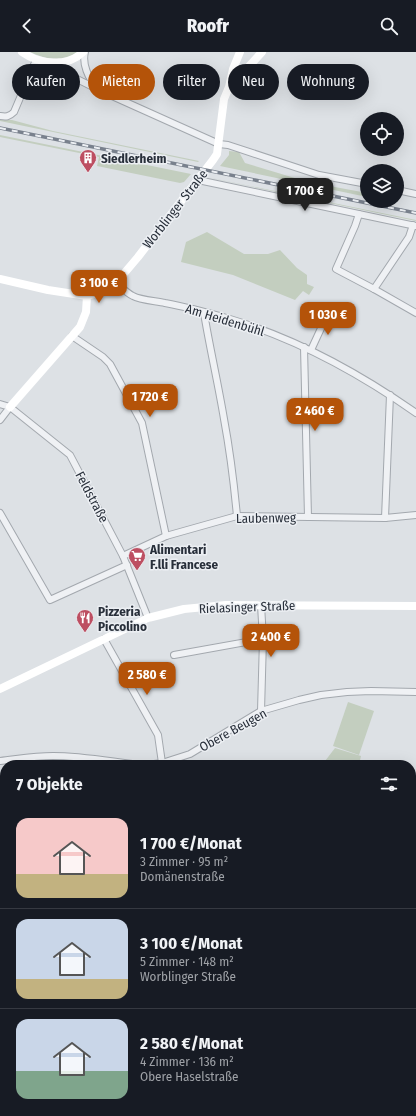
<!DOCTYPE html>
<html lang="de">
<meta charset="utf-8">
<style>
:root{--surface:#171b24;--page:#20242c;--text:#f1f3f6;--muted:#9ea1a6;--line:#363941;--accent:#b45309}
body{margin:0;font-family:"Fira Sans Condensed",sans-serif;background:var(--page);color:var(--text);height:100vh;display:flex;flex-direction:column;font-size:15px;white-space:nowrap}
*{box-sizing:border-box;margin:0}
p{font-size:13px;color:var(--muted)}
.icon{flex:none;width:22px;height:22px;fill:none;stroke:currentColor;stroke-width:2;stroke-linecap:round;stroke-linejoin:round}
.map{position:relative;flex:1;overflow:hidden}
.drawer{position:absolute;left:0px;top:708px;width:416px;height:356px;display:flex;flex-direction:column;background:var(--surface);border-radius:16px 16px 0 0;box-shadow:0 4px 16px #0002}
.drawer>*{flex:none}
.hud{position:absolute;left:12px;top:12px;width:392px;height:36px;display:flex;gap:8px}
.buttons{position:absolute;left:360px;top:60px;display:grid;gap:8px}
.buttons a{display:grid;place-items:center;width:44px;height:44px;border-radius:50%;background:var(--surface);box-shadow:0 4px 16px #0002;font-size:20px}
.price{position:absolute;translate:-50% -34px;padding:0 9px;border-radius:8px;background:var(--accent);color:#fff;font-size:13px;line-height:26px;filter:drop-shadow(0 1px 2px #0008)}
.price::after{content:'';position:absolute;left:50%;top:24px;width:12px;height:9px;margin-left:-6px;background:inherit;clip-path:polygon(0 0,100% 0,50% 100%)}
.price.active{background:#222;color:#fff}
ul{padding:0;list-style:none}
li{display:flex;align-items:center;gap:12px;height:100px;padding:0 16px}
li+li{border-top:1px solid var(--line)}
li span{display:grid;place-items:center;flex:none;width:112px;height:80px;border-radius:12px;color:#555}
li>.icon{margin-inline-start:auto}
span .icon{width:48px;height:48px;fill:#fffc;stroke-width:1}
li b{font-size:17px}
h2{display:flex;justify-content:space-between;align-items:center;height:48px;padding:0 16px;font-size:17px}
.chip{padding:0 14px;border-radius:18px;background:var(--surface);box-shadow:0 4px 16px #0002;font-size:14px;line-height:36px}
.chip.active{background:var(--accent);color:#fff}
header{display:flex;justify-content:space-between;align-items:center;height:52px;padding:0 16px;background:var(--surface);font-size:18px;font-weight:800}
.map>svg:first-child{display:block}
.green{fill:#c3cebf}
.lines{fill:none;stroke-linecap:round;stroke-linejoin:round}
.river{stroke:#9cafc1;stroke-width:13}
.street-casing{stroke:#a3a8ae;stroke-width:8}
.street{stroke:#eff1f4;stroke-width:6}
.secondary{stroke:#fff;stroke-width:8}
.rail-casing{stroke:#79818d;stroke-width:3.5}
.rail{stroke:#eceff3;stroke-width:2;stroke-dasharray:6;stroke-linecap:butt}
.labels{text-anchor:middle;dominant-baseline:central;stroke-width:3;stroke-linejoin:round;paint-order:stroke}
.poi-label{font-size:13px;font-weight:bold;fill:#282f3a;stroke:#eceff3;text-anchor:start}
.street-label{font-size:13px;fill:#282f3a;stroke:#eceff3}
</style>
<header><svg class="icon" aria-label="back" viewBox="0 0 24 24"><path d="M15 5l-7 7 7 7"/></svg>Roofr<svg class="icon" aria-label="search" viewBox="0 0 24 24"><circle cx="10" cy="10" r="6"/><path d="M15 15l6 6"/></svg></header>
<div class="map">
<svg width="416" height="1064" viewBox="0 0 416 1064">
<rect width="100%" height="100%" fill="#dde1e5"/>
<g class="green">
<path d="M30,0H79C63,10 46,8 30,0Z"/>
<polygon points="0,68 12,68 53,79 199,109 198,110 0,69"/>
<polygon points="0,83 191,122 184,130 180,131 97,114 99,105 0,85"/>
<polygon points="229,99 239,100 245,111 308,130 367,141 367,145 220,114 229,103"/>
<polygon points="211,126 416,168 416,169 215,127"/>
<polygon points="207,180 244,202 268,202 280,198 297,216 307,223 307,232 314,235 309,243 303,239 295,248 233,223 181,210 186,190"/>
<polygon points="348,650 374,659 359,703 333,694"/>
<polygon points="335,696 361,704 359,713 322,713"/>
<polygon points="5,751 5,840 3,843 0,842 0,830 4,823 2,813 0,812 0,752"/>
</g>
<g class="lines">
<g class="river">
<polyline points="411,757 416,757"/>
<polyline points="0,769 5,768"/>
<polyline points="0,791 5,789"/>
</g>
<defs>
<g id="street">
<path d="M85,0C82,11 88,27 97,35"/>
<polyline points="57,11 67,22 101,39 219,92 228,93 319,123 367,132"/>
<path d="M0,64C6,65 9,65 14,60L36,8"/>
<polyline points="198,128 416,174"/>
<polyline points="397,138 416,142"/>
<polyline points="359,162 355,174 336,217 374,237 416,261"/>
<path d="M116,231C121,235 127,241 133,244C140,248 156,249 165,251C187,255 209,261 230,267C297,287 359,321 416,361"/>
<polyline points="374,237 409,185 413,173"/>
<path d="M204,261C210,297 218,331 224,367C230,399 234,432 237,464"/>
<polyline points="72,284 103,305 110,312 142,371 166,484"/>
<polyline points="304,295 308,465"/>
<polyline points="311,298 329,259"/>
<polyline points="0,352 10,355 70,403 123,504 148,566"/>
<polyline points="0,368 10,355"/>
<polyline points="0,461 50,548 127,513"/>
<polyline points="385,466 390,343"/>
<polyline points="123,504 166,484 237,464 385,466 416,463"/>
<polyline points="104,587 158,683 162,711"/>
<polyline points="174,603 263,587"/>
<polyline points="261,659 263,587 261,553"/>
<path d="M0,709C18,707 35,704 53,704C83,704 113,710 142,713"/>
<polyline points="146,713 162,711 190,702 261,659 299,648 321,643 347,640 371,639 416,640"/>
</g>
</defs>
<use href="#street" class="street-casing"/>
<use href="#street" class="street"/>
<g class="secondary">
<path d="M22,0C39,12 67,16 83,0"/>
<polyline points="230,35 262,0"/>
<polyline points="0,227 48,238 87,244 106,239 116,231 138,205 213,108 217,102 224,47 229,35 233,17 240,0"/>
<polyline points="10,355 80,275 86,260 87,244"/>
<polyline points="0,637 148,566 184,557 226,553 416,554"/>
</g>
<defs>
<polyline id="rail" points="0,76 416,161"/>
</defs>
<use href="#rail" class="rail-casing"/>
<use href="#rail" class="rail"/>
</g>
<defs>
<symbol id="building-pin" viewBox="-11 -11 22 30"><path d="M0 17L-7.5 6A9.5 9.5 0 1 1 7.5 6Z" fill="#bd4f62" stroke="#eceff3"/><path d="M-4-6H4V6H1V3H-1V6H-4ZM-2.5-4.3h1.7v1.8h-1.7ZM.8-4.3h1.7v1.8H.8ZM-2.5-1h1.7V.8h-1.7ZM.8-1h1.7V.8H.8Z" fill="#fff"/></symbol>
<symbol id="supermarket-pin" viewBox="-11 -11 22 30"><path d="M0 17L-7.5 6A9.5 9.5 0 1 1 7.5 6Z" fill="#bd4f62" stroke="#eceff3"/><path d="M-6-5.5h2.5l.6 2H6L4.5 2H-2.5L-4.4-4H-6ZM-1.5 3.2a1.3 1.3 0 1 0 .1 0ZM3 3.2a1.3 1.3 0 1 0 .1 0Z" fill="#fff"/></symbol>
<symbol id="restaurant-pin" viewBox="-11 -11 22 30"><path d="M0 17L-7.5 6A9.5 9.5 0 1 1 7.5 6Z" fill="#bd4f62" stroke="#eceff3"/><path d="M-5-6h1v4h1v-4h1v4h1v-4h1v5L-1.5 .5V6h-2V.5L-5-1ZM5-6V6H3V1.5H1.5Q1.5-4 5-6Z" fill="#fff"/></symbol>
</defs>
<g fill-rule="evenodd">
<use href="#building-pin" x="78" y="96" width="20" height="27"/>
<use href="#supermarket-pin" x="127" y="494" width="20" height="27"/>
<use href="#restaurant-pin" x="75" y="556" width="20" height="27"/>
</g>
<g class="labels">
<g class="poi-label">
<text x="101" y="106">Siedlerheim</text>
<text x="150" y="497">Alimentari<tspan x="150" dy="15">F.lli Francese</tspan></text>
<text x="98" y="559">Pizzeria<tspan x="98" dy="15">Piccolino</tspan></text>
</g>
<g class="street-label">
<text transform="translate(175 157) rotate(-52)">Worblinger Straße</text>
<text transform="translate(225 268) rotate(17)">Am Heidenbühl</text>
<text transform="translate(92 445) rotate(62)">Feldstraße</text>
<text transform="translate(266 466) rotate(-1)">Laubenweg</text>
<text transform="translate(247 555) rotate(-2)">Rielasinger Straße</text>
<text transform="translate(233 678) rotate(-29)">Obere Beugen</text>
</g>
</g>
</svg>
<div class="buttons">
<a><svg class="icon" aria-label="locate" viewBox="0 0 24 24"><circle cx="12" cy="12" r="6"/><path d="M12 2v4M12 18v4M2 12h4M18 12h4"/></svg></a>
<a><svg class="icon" aria-label="layers" viewBox="0 0 24 24"><path d="M12 4l9 5-9 5-9-5zM3 14l9 5 9-5"/></svg></a>
</div>
<b class="price active" style="left:305px;top:160px">1 700 €</b>
<b class="price" style="left:99px;top:252px">3 100 €</b>
<b class="price" style="left:328px;top:284px">1 030 €</b>
<b class="price" style="left:150px;top:366px">1 720 €</b>
<b class="price" style="left:315px;top:380px">2 460 €</b>
<b class="price" style="left:271px;top:606px">2 400 €</b>
<b class="price" style="left:147px;top:644px">2 580 €</b>
<div class="hud">
<a class="chip">Kaufen</a>
<a class="chip active">Mieten</a>
<a class="chip">Filter</a>
<a class="chip">Neu</a>
<a class="chip">Wohnung</a>
</div>
<section class="drawer">
<h2>7 Objekte<svg class="icon" aria-label="filters" viewBox="0 0 24 24"><path d="M4 7h16M4 17h16"/><circle cx="9" cy="7" r="2"/><circle cx="15" cy="17" r="2"/></svg></h2>
<ul>
<li><span style="background:linear-gradient(#f6c9c9 70%,#c2b280 0)"><svg class="icon" aria-label="home" viewBox="0 0 24 24"><path d="M3 11l9-7 9 7M6 9v11h12V9"/></svg></span><div><b>1 700 €/Monat</b><p>3 Zimmer · 95 m²</p><p>Domänenstraße</p></div></li>
<li><span style="background:linear-gradient(#c9d6e8 75%,#c2b280 0)"><svg class="icon" aria-label="home" viewBox="0 0 24 24"><path d="M3 11l9-7 9 7M6 9v11h12V9"/></svg></span><div><b>3 100 €/Monat</b><p>5 Zimmer · 148 m²</p><p>Worblinger Straße</p></div></li>
<li><span style="background:linear-gradient(#c9d6e8 65%,#7fa58c 0)"><svg class="icon" aria-label="home" viewBox="0 0 24 24"><path d="M3 11l9-7 9 7M6 9v11h12V9"/></svg></span><div><b>2 580 €/Monat</b><p>4 Zimmer · 136 m²</p><p>Obere Haselstraße</p></div></li>
</ul>
</section>
</div>
